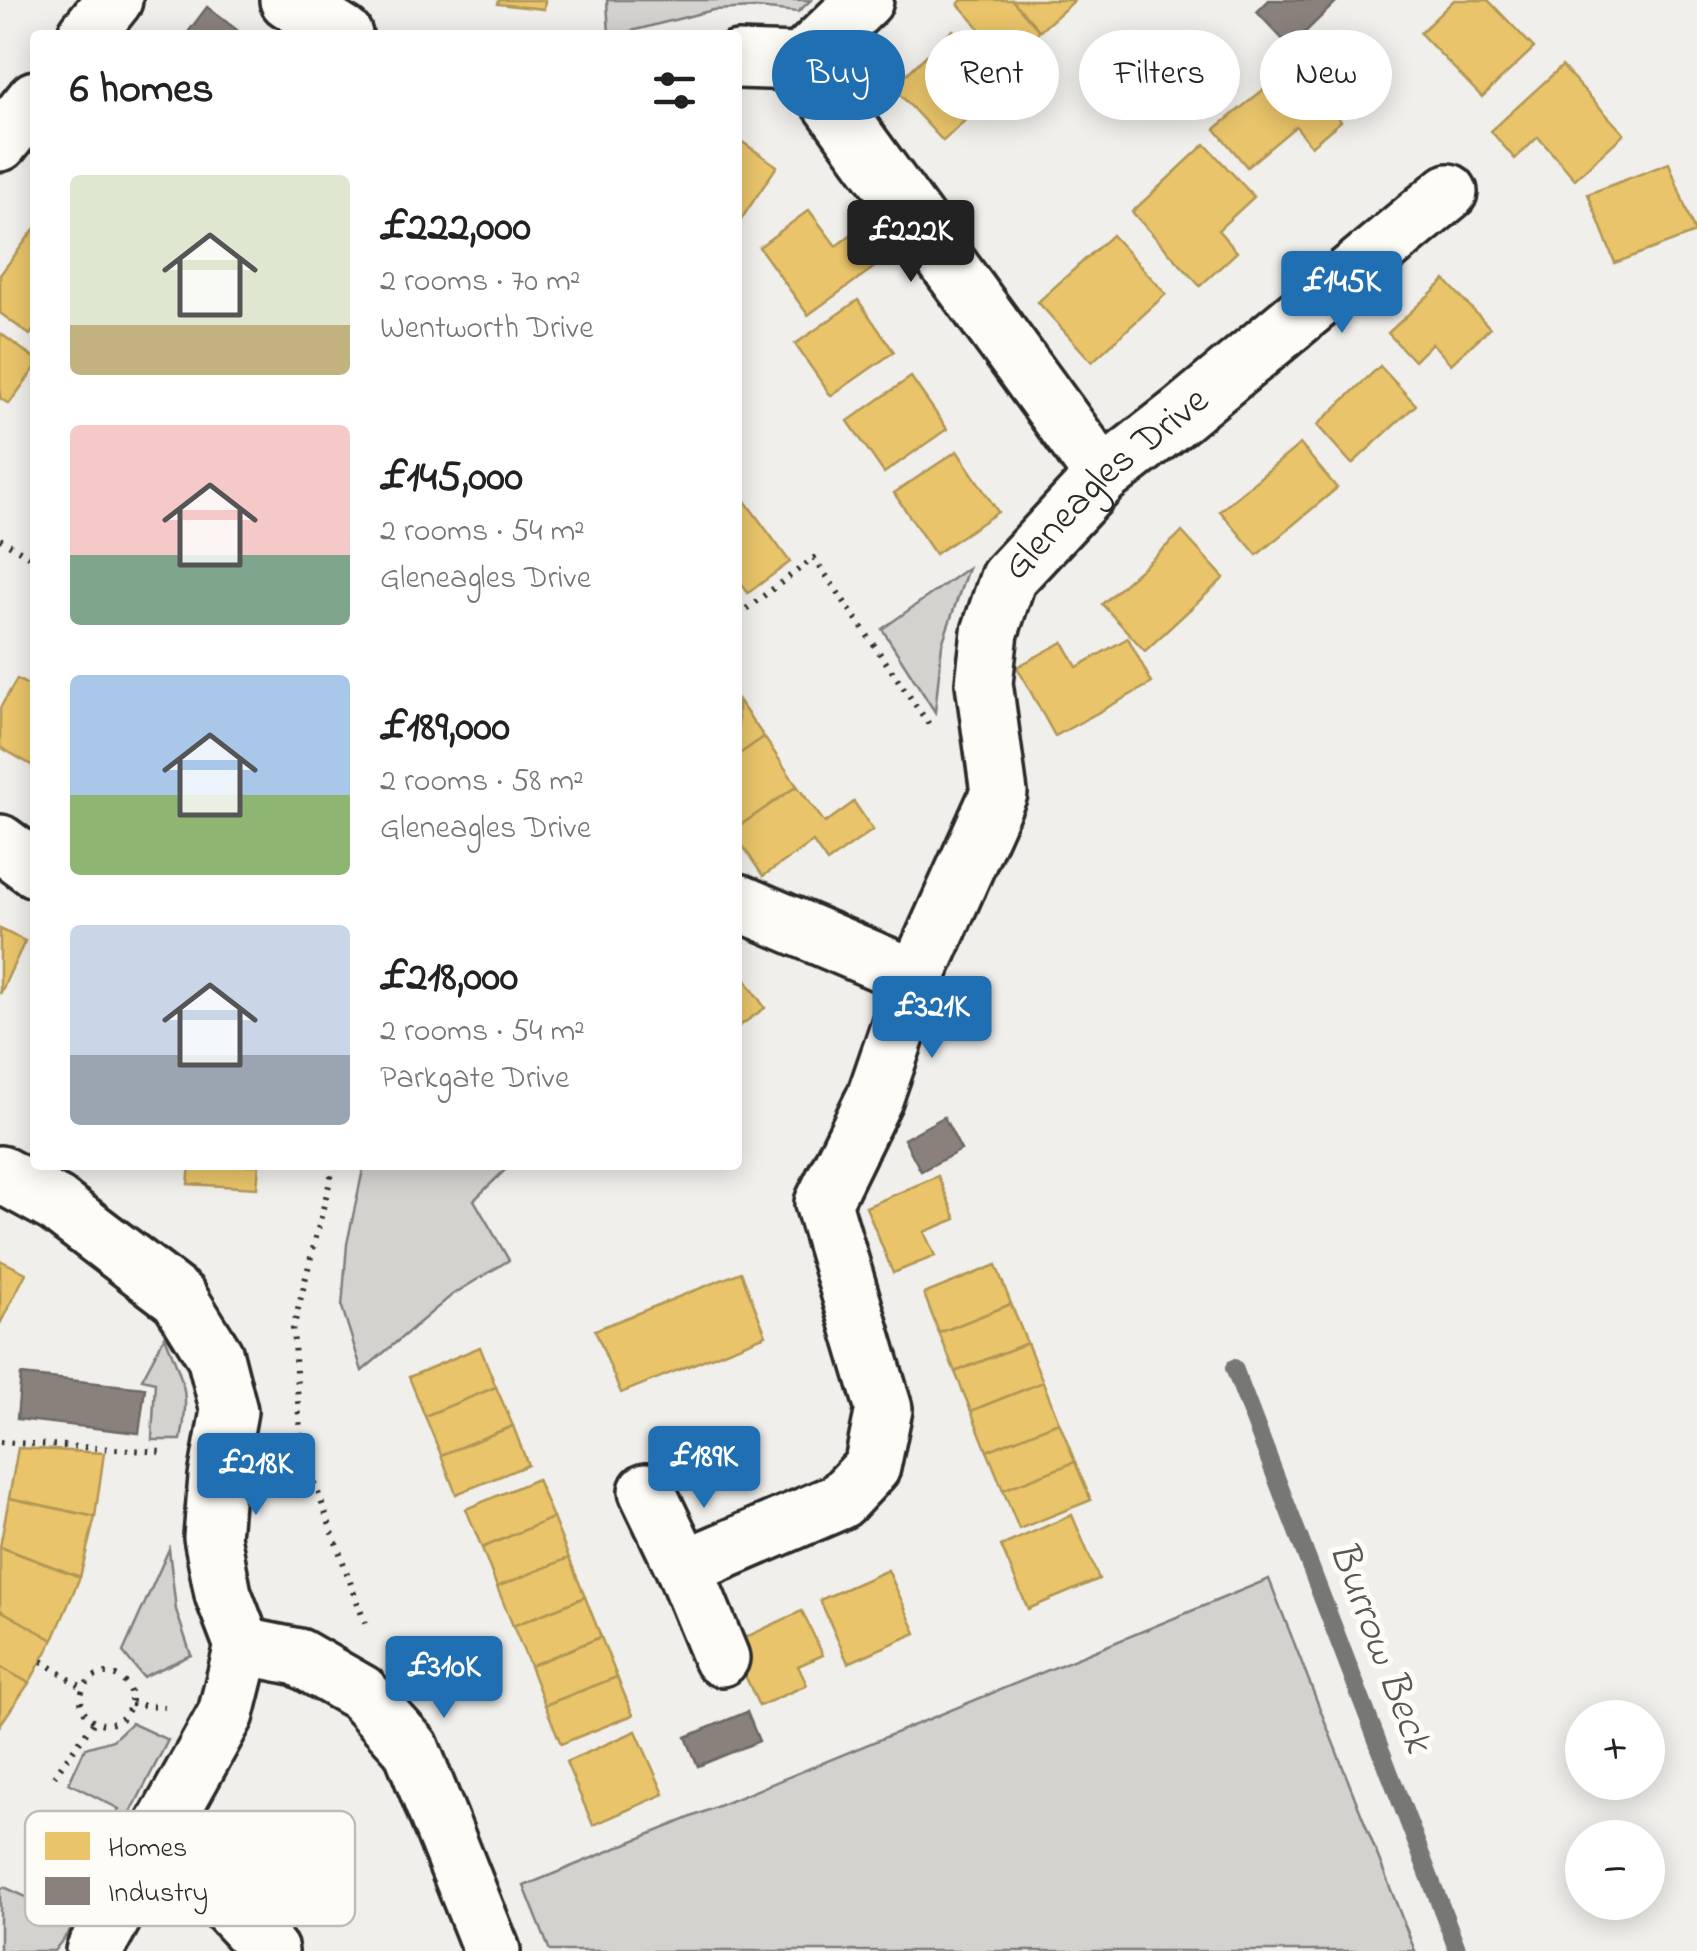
<!DOCTYPE html>
<meta charset="utf-8">
<style>
:root{--surface:#fff;--page:#f2f2f2;--text:#222;--muted:#767676;--accent:#1f6fb2}
body{margin:0;font-family:"Indie Flower",sans-serif;background:var(--page);color:var(--text);height:100vh;display:flex;flex-direction:column;font-size:38px;white-space:nowrap}
*{box-sizing:border-box;margin:0}
p{font-size:32px;color:var(--muted)}
.icon{flex:none;width:55px;height:55px;fill:none;stroke:currentColor;stroke-width:2;stroke-linecap:round;stroke-linejoin:round}
.map{position:relative;flex:1;overflow:hidden}
.sheet{position:absolute;left:30px;top:30px;width:712px;height:1140px;display:flex;flex-direction:column;background:var(--surface);border-radius:10px;box-shadow:0 5px 25px #0003}
.sheet>*{flex:none}
.guide{position:absolute;left:772px;top:30px;width:772px;height:90px;display:flex;gap:20px}
.tools{position:absolute;left:1565px;top:1700px;display:grid;gap:20px}
.tools a{display:grid;place-items:center;width:100px;height:100px;border-radius:50%;background:var(--surface);box-shadow:0 5px 25px #0003;font-size:50px}
.price{position:absolute;translate:-50% -85px;padding:0 22px;border-radius:10px;background:var(--accent);color:#fff;font-size:32px;line-height:65px;filter:drop-shadow(0 2px 5px #0008)}
.price::after{content:'';position:absolute;left:50%;top:60px;width:30px;height:22px;margin-left:-15px;background:inherit;clip-path:polygon(0 0,100% 0,50% 100%)}
.price.selected{background:#222;color:#fff}
ul{padding:0;list-style:none}
li{display:flex;align-items:center;gap:30px;height:250px;padding:0 40px}
li span{display:grid;place-items:center;flex:none;width:280px;height:200px;border-radius:10px;color:#555}
li>.icon{margin-inline-start:auto}
span .icon{width:120px;height:120px;fill:#fffc;stroke-width:1}
li b{font-size:42px}
h2{display:flex;justify-content:space-between;align-items:center;height:120px;padding:0 40px;font-size:42px}
.tag{padding:0 35px;border-radius:45px;background:var(--surface);box-shadow:0 5px 25px #0003;font-size:35px;line-height:90px}
.tag.selected{background:var(--accent);color:#fff}
.map>svg:first-child{display:block}
.green{fill:#d3d2cf;stroke:#7f7e7d;stroke-width:2.5}
.homes{fill:#e9c46a;stroke:#b09657;stroke-width:2.5}
.industry{fill:#8a817c;stroke:#6e6764;stroke-width:2.5}
.lines{fill:none;stroke-linecap:round;stroke-linejoin:round}
.stream{stroke:#777775;stroke-width:18}
.minor-casing{stroke:#2b2b2b;stroke-width:62}
.path{stroke:#2b2b2b;stroke-width:6;stroke-dasharray:2.5 8;stroke-linecap:butt}
.minor{stroke:#fdfcf7;stroke-width:55}
.labels{text-anchor:middle;dominant-baseline:central;stroke-width:10;stroke-linejoin:round;paint-order:stroke}
.street-label{font-size:40px;fill:#2b2b2b;stroke:#fdfcf7}
.water-label{font-size:42px;font-style:italic;fill:#575756;stroke:#fdfcf7}
.key{fill:#fdfcf7;stroke:#bebdba;stroke-width:2.5}
.key-label{font-size:28px;fill:#2b2b2b}
</style>
<div class="map">
<svg width="1697" height="1951" viewBox="0 0 1697 1951">
<rect width="100%" height="100%" fill="#f0efeb"/>
<filter id="ink" filterUnits="userSpaceOnUse"><feTurbulence type="fractalNoise" baseFrequency=".01" numOctaves="2"/><feDisplacementMap in="SourceGraphic" scale="20" xChannelSelector="R" yChannelSelector="G"/><feConvolveMatrix kernelMatrix="1 2 1 2 8 2 1 2 1" color-interpolation-filters="sRGB"/></filter>
<g filter="url(#ink)">
<g class="green">
<polygon points="607,0 811,0 798,12 756,8 713,10 616,35 609,35"/>
<polygon points="968,568 942,644 935,712 882,629"/>
<polygon points="364,1165 502,1165 505,1170 474,1200 509,1260 452,1295 362,1371 342,1307 347,1244"/>
<path d="M165,1336C182,1380 191,1390 181,1440H152L155,1382L142,1379Z"/>
<polygon points="169,1549 176,1610 191,1655 143,1677 123,1652"/>
<polygon points="1269,1579 1415,1951 550,1951 524,1886"/>
<path d="M131,1723L168,1740L71,1929L54,1951H0V1890L4,1887L35,1901L53,1870C91,1865 100,1839 119,1809L69,1783L85,1748L113,1740Z"/>
</g>
<g class="homes">
<polygon points="499,0 545,0 544,9 498,4"/>
<polygon points="962,0 1012,0 1040,31 1009,61 958,4"/>
<polygon points="1012,0 1072,0 1074,1 1040,31"/>
<polygon points="1454,0 1488,0 1534,48 1482,97 1420,33"/>
<polygon points="953,30 1003,85 943,141 893,87"/>
<polygon points="1295,64 1341,121 1311,146 1296,126 1247,167 1215,129"/>
<polygon points="1562,66 1624,134 1575,179 1538,137 1515,159 1491,131"/>
<polygon points="738,139 777,166 738,224"/>
<polygon points="1205,144 1254,197 1218,230 1237,252 1200,286 1132,212"/>
<polygon points="1669,163 1695,233 1615,263 1588,194"/>
<polygon points="809,210 836,246 864,225 887,258 808,315 759,247"/>
<polygon points="35,228 35,328 30,335 0,313 0,275"/>
<polygon points="1112,235 1166,294 1092,362 1038,302"/>
<polygon points="1445,280 1490,328 1451,364 1432,343 1414,361 1388,333"/>
<polygon points="858,300 894,352 831,396 795,344"/>
<polygon points="0,333 35,359 35,368 9,404 0,398"/>
<polygon points="1380,366 1416,405 1352,464 1317,425"/>
<polygon points="911,377 947,429 884,473 848,421"/>
<polygon points="1300,444 1337,488 1257,555 1220,511"/>
<polygon points="957,451 998,512 935,554 894,493"/>
<polygon points="742,497 790,562 748,593 738,578 738,501"/>
<polygon points="1182,532 1224,578 1145,651 1102,604"/>
<polygon points="1128,638 1152,683 1055,736 1017,667 1063,642 1077,667"/>
<polygon points="17,679 35,689 35,767 0,747 0,708"/>
<polygon points="738,700 764,737 738,755"/>
<polygon points="764,737 797,786 738,827 738,755"/>
<polygon points="797,786 825,823 854,802 873,830 827,862 813,842 763,876 738,839 738,827"/>
<polygon points="0,929 25,941 0,994"/>
<polygon points="738,969 765,1008 738,1027"/>
<polygon points="190,1165 259,1165 257,1188 188,1184"/>
<polygon points="938,1176 956,1219 924,1232 935,1256 893,1273 866,1207"/>
<polygon points="0,1260 26,1273 0,1324"/>
<polygon points="996,1265 1011,1304 939,1333 924,1294"/>
<polygon points="741,1272 766,1335 621,1393 595,1330"/>
<polygon points="1011,1304 1027,1343 955,1372 939,1333"/>
<polygon points="1027,1343 1043,1382 971,1411 955,1372"/>
<polygon points="480,1347 496,1387 425,1416 409,1377"/>
<polygon points="1043,1382 1059,1422 987,1451 971,1411"/>
<polygon points="496,1387 513,1426 441,1455 425,1416"/>
<polygon points="1059,1422 1075,1462 1003,1490 987,1451"/>
<polygon points="513,1426 528,1465 456,1494 441,1455"/>
<polygon points="18,1448 104,1453 95,1517 9,1498"/>
<polygon points="1075,1462 1091,1500 1019,1529 1003,1490"/>
<polygon points="537,1479 553,1518 482,1548 466,1509"/>
<polygon points="9,1498 95,1517 80,1577 0,1547"/>
<polygon points="1072,1515 1099,1579 1028,1609 1001,1546"/>
<polygon points="553,1518 569,1558 497,1587 482,1548"/>
<polygon points="0,1547 80,1577 53,1640 0,1610"/>
<polygon points="569,1558 585,1597 513,1626 497,1587"/>
<polygon points="888,1570 916,1633 848,1663 820,1600"/>
<polygon points="585,1597 601,1637 530,1666 513,1626"/>
<polygon points="0,1610 53,1640 29,1683 0,1667"/>
<polygon points="802,1611 823,1655 798,1666 807,1685 759,1706 731,1644"/>
<polygon points="601,1637 617,1677 545,1705 530,1666"/>
<polygon points="0,1667 29,1683 0,1725"/>
<polygon points="617,1677 633,1715 561,1744 545,1705"/>
<polygon points="636,1731 664,1794 593,1825 566,1762"/>
</g>
<g class="industry">
<polygon points="1269,0 1338,0 1290,47 1257,12"/>
<polygon points="207,7 237,30 234,35 186,35"/>
<polygon points="944,1117 961,1150 921,1171 904,1139"/>
<polygon points="21,1375 145,1388 139,1433 17,1419"/>
<polygon points="747,1712 759,1741 698,1766 686,1737"/>
</g>
<g class="lines">
<polyline class="stream" points="1234,1368 1458,1951"/>
<defs>
<g id="minor">
<polyline points="288,0 344,35"/>
<polyline points="86,35 114,0"/>
<polyline points="738,60 801,62 1103,476"/>
<polyline points="801,62 865,0"/>
<polyline points="0,143 35,99"/>
<polyline points="0,843 35,869"/>
<polyline points="738,902 916,978"/>
<polyline points="0,1174 57,1205 179,1298 215,1356 229,1411 217,1477 212,1537 223,1594 243,1646 226,1714 94,1951"/>
<polyline points="647,1491 684,1568"/>
<polyline points="243,1646 298,1657 361,1693 411,1748 492,1951"/>
<path id="s1" d="M721,1658L684,1568L840,1501L872,1467L884,1409L823,1203L875,1097L916,978L999,793L984,683L990,632L1008,578L1103,476L1181,415L1449,192"/>
<polyline points="147,1861 227,1905 270,1951"/>
</g>
</defs>
<use href="#minor" class="minor-casing"/>
<g class="path">
<polyline points="0,539 35,560"/>
<polyline points="738,615 814,558 930,726"/>
<polyline points="334,1165 293,1329 301,1445 367,1629"/>
<polyline points="0,1442 163,1452"/>
<polyline points="42,1661 83,1688"/>
<circle cx="106" cy="1699" r="25"/>
<polyline points="131,1704 165,1707"/>
<polyline points="54,1776 94,1722"/>
</g>
<use href="#minor" class="minor"/>
</g>
</g>
<g class="labels">
<g class="street-label">
<text stroke="none"><textPath href="#s1" startOffset="1390">Gleneagles Drive</textPath></text>
</g>
<g class="water-label">
<text transform="translate(1379 1647) rotate(69)">Burrow Beck</text>
</g>
</g>
<rect x="25" y="1811" width="330" height="115" rx="15" class="key"/>
<rect x="45" y="1832" width="45" height="28" fill="#e9c46a"/>
<rect x="45" y="1877" width="45" height="28" fill="#8a817c"/>
<g class="key-label">
<text x="108" y="1856">Homes</text>
<text x="108" y="1901">Industry</text>
</g>
</svg>
<div class="tools">
<a>+</a>
<a>−</a>
</div>
<b class="price selected" style="left:911px;top:285px">£222K</b>
<b class="price" style="left:1342px;top:336px">£145K</b>
<b class="price" style="left:932px;top:1061px">£321K</b>
<b class="price" style="left:704px;top:1511px">£189K</b>
<b class="price" style="left:256px;top:1518px">£218K</b>
<b class="price" style="left:444px;top:1721px">£310K</b>
<div class="guide">
<a class="tag selected">Buy</a>
<a class="tag">Rent</a>
<a class="tag">Filters</a>
<a class="tag">New</a>
</div>
<section class="sheet">
<h2>6 homes<svg class="icon" aria-label="filters" viewBox="0 0 24 24"><path d="M4 7h16M4 17h16"/><circle cx="9" cy="7" r="2"/><circle cx="15" cy="17" r="2"/></svg></h2>
<ul>
<li><span style="background:linear-gradient(#dfe7d0 75%,#c2b280 0)"><svg class="icon" aria-label="home" viewBox="0 0 24 24"><path d="M3 11l9-7 9 7M6 9v11h12V9"/></svg></span><div><b>£222,000</b><p>2 rooms · 70 m²</p><p>Wentworth Drive</p></div></li>
<li><span style="background:linear-gradient(#f6c9c9 65%,#7fa58c 0)"><svg class="icon" aria-label="home" viewBox="0 0 24 24"><path d="M3 11l9-7 9 7M6 9v11h12V9"/></svg></span><div><b>£145,000</b><p>2 rooms · 54 m²</p><p>Gleneagles Drive</p></div></li>
<li><span style="background:linear-gradient(#a9c7e8 60%,#8fb573 0)"><svg class="icon" aria-label="home" viewBox="0 0 24 24"><path d="M3 11l9-7 9 7M6 9v11h12V9"/></svg></span><div><b>£189,000</b><p>2 rooms · 58 m²</p><p>Gleneagles Drive</p></div></li>
<li><span style="background:linear-gradient(#c9d6e8 65%,#9aa5b1 0)"><svg class="icon" aria-label="home" viewBox="0 0 24 24"><path d="M3 11l9-7 9 7M6 9v11h12V9"/></svg></span><div><b>£218,000</b><p>2 rooms · 54 m²</p><p>Parkgate Drive</p></div></li>
</ul>
</section>
</div>
